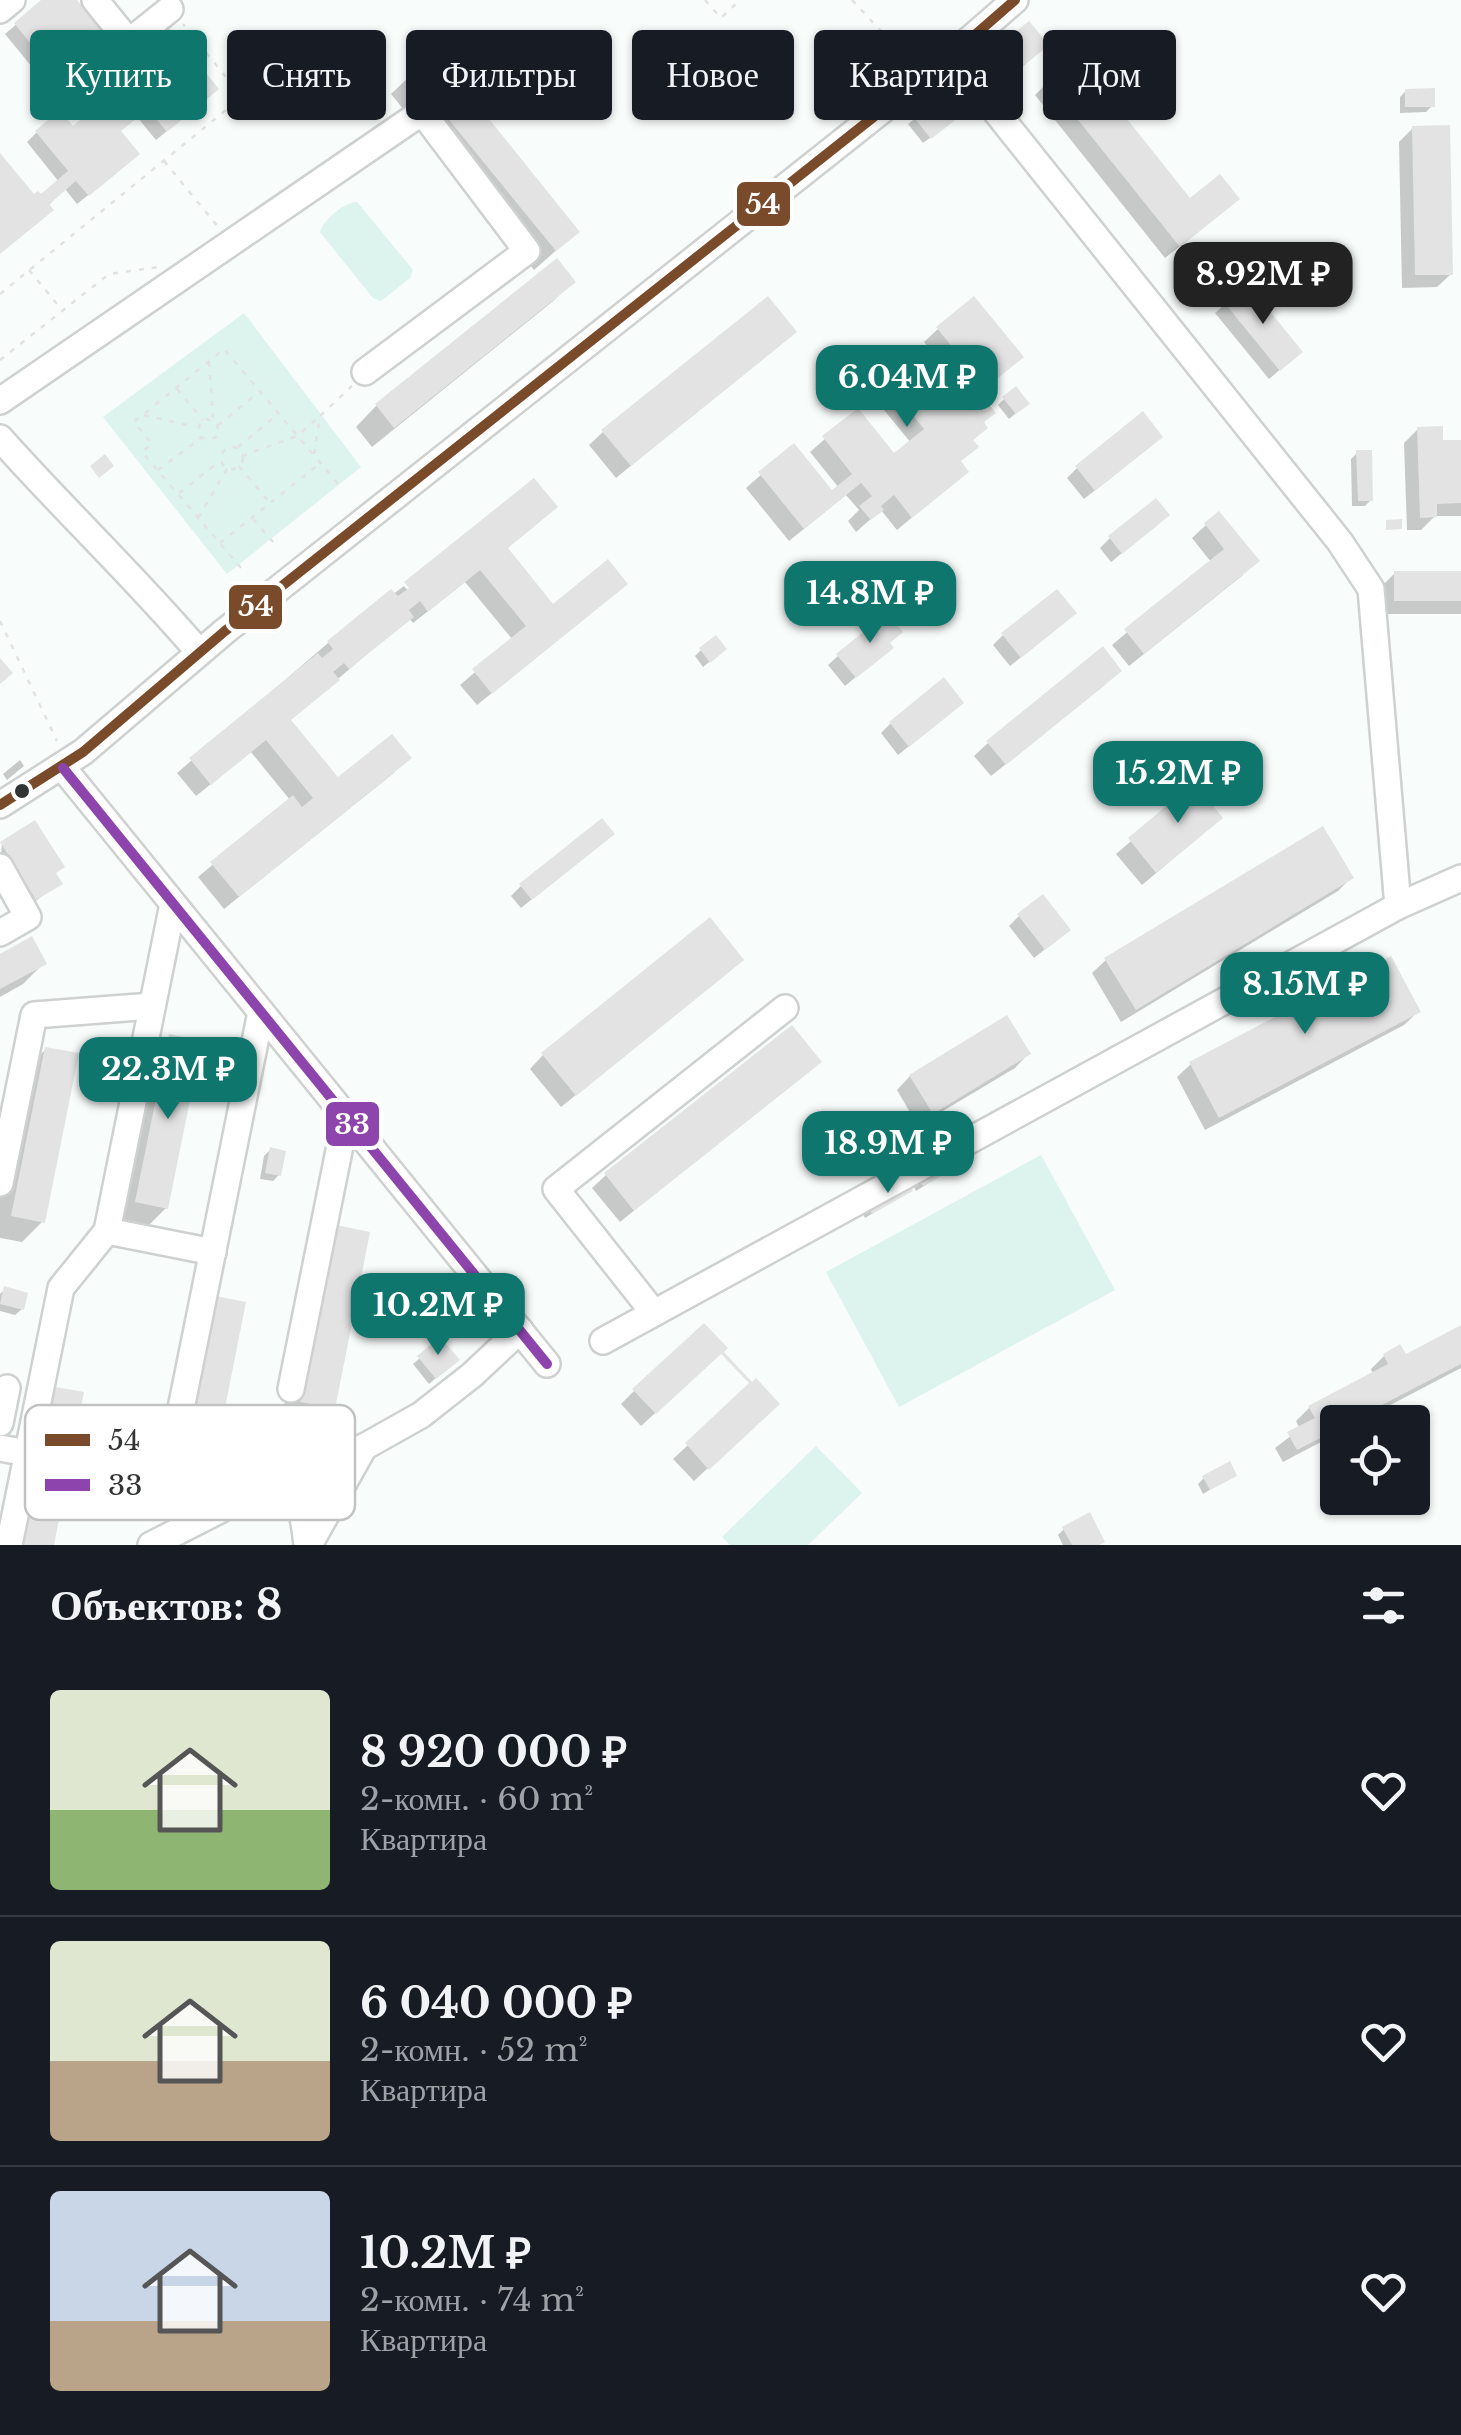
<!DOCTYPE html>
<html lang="ru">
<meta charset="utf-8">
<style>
:root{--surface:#171b24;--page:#242831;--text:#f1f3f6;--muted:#9ea1a6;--line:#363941;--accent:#0f766e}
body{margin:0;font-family:"Libre Baskerville",serif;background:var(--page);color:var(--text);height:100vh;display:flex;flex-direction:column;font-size:38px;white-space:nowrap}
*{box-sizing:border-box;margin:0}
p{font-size:32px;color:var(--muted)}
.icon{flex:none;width:55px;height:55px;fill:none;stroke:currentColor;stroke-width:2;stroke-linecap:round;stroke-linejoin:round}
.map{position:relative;height:1545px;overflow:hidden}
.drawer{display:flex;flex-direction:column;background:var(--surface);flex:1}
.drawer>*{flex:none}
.banner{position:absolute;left:30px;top:30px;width:1402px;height:90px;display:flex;gap:20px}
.tools{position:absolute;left:1320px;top:1405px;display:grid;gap:20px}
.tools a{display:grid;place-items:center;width:110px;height:110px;border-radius:10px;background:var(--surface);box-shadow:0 2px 8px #0004;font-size:50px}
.price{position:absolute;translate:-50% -85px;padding:0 22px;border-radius:20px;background:var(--accent);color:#fff;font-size:32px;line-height:65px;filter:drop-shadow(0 2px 5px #0008)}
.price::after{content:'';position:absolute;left:50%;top:60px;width:30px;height:22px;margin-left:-15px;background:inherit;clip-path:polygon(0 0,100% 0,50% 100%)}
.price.current{background:#222;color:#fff}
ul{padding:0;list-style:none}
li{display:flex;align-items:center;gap:30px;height:250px;padding:0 50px}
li+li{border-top:2px solid var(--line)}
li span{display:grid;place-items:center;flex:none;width:280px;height:200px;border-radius:10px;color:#555}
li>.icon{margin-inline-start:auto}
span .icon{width:120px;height:120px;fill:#fffc;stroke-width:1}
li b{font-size:42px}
h2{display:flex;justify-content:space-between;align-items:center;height:120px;padding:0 50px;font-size:42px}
.chip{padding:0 35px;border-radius:10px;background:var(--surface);box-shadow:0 2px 8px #0004;font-size:35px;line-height:90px}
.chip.current{background:var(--accent);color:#fff}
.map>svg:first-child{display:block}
.green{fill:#dcf3ee}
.shadow{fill:#0003}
.building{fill:#e3e3e3}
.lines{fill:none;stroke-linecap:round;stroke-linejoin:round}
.minor-casing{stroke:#ced1d0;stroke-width:30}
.path{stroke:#e2e2e2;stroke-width:2.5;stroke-dasharray:5 8;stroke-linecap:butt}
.minor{stroke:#fefffe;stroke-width:25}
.bus-1-casing{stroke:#fff;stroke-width:18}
.bus-2-casing{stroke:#fff;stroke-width:18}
.bus-1{stroke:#7a4b2a;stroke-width:10}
.bus-2{stroke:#8e44ad;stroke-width:10}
.bus-dot{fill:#323534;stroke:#fff;stroke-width:4}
.key{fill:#fff;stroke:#c2c2c2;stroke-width:2.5}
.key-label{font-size:28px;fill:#323534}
.line-badge{stroke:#fff;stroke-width:4}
.badge-label{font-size:28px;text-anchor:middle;font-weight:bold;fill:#fff}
</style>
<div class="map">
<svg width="1461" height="1545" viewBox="0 0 1461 1545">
<rect width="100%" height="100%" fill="#f8fcfb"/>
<g class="green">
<path d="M357,202L413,270L410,278L381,301L373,298L320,232C323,220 345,202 357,202Z"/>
<polygon points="244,313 361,467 227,574 103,417"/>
<polygon points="1041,1155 1115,1290 899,1407 826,1272"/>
<polygon points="816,1446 862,1493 808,1545 730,1545 722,1537"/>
</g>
<g class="shadow">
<polygon points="45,0 73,0 99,50 129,86 141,76 127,60 137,50 206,99 156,140 137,117 119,132 127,164 77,204 65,189 0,253 0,156 34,198 40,197 59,182 27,142 36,133 72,130 89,116 61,81 50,89 5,34"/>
<polygon points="992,54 1036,55 999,85 982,64"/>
<polygon points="412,74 577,232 534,270 391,94"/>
<polygon points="1048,82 1190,201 1223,212 1165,258 1035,95"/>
<polygon points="1406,91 1432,106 1426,112 1400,113 1400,97"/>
<polygon points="940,99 949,124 923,143 908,124"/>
<polygon points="1413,128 1451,274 1437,287 1402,288 1399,142"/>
<polygon points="556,261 573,282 552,302 372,447 356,427 376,406"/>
<polygon points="1246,285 1290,361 1269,379 1215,313"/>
<polygon points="938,329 1020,357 966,404 982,423 959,463 966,472 897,530 881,510 856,532 848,521 859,510 846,495 789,541 746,488 794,446 832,493 839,488 810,452 857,411 894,457 911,443 875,399 931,351 924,342"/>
<polygon points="794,332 616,478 589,445 603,432"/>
<polygon points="1004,399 1021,409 1009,419 998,405"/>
<polygon points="1418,429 1440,443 1461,442 1461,516 1435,516 1421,530 1407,530 1404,443"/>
<polygon points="1150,446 1084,499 1067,478 1077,468"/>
<polygon points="1357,453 1371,500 1365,506 1352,506 1351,459"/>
<polygon points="1218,514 1243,575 1129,666 1112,645 1211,562 1192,538"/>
<polygon points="1157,525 1111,562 1100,548 1110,538"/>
<polygon points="506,549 553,607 611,597 477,705 460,685 513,640 465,582 413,623 409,618 289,721 338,781 395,772 224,909 198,877 290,800 251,752 196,796 177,773 328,643 404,586 415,599"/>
<polygon points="1395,573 1461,573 1461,614 1381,614 1381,587"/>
<polygon points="1064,623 1010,666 993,645 1003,635"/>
<polygon points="701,650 718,655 703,667 695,656"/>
<polygon points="838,656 880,657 845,686 828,665"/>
<polygon points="1106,684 991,776 974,756 988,743"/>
<polygon points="951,712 898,755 881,733 891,723"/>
<polygon points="20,760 24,766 7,780 3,774"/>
<polygon points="1194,787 1211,808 1206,831 1142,885 1116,854"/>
<polygon points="601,843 521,908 511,896 521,886"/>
<polygon points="2,844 54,874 60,883 26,908 0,867"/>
<polygon points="1351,878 1338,891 1121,1022 1092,973 1106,960"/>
<polygon points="1019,916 1058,939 1034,958 1009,926"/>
<polygon points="0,957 44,963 23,984 0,997"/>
<polygon points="727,973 561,1107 530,1069 543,1055"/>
<polygon points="1418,1012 1404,1025 1205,1130 1177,1077 1191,1064"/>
<polygon points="170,1037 166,1208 145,1229 116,1223 149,1058"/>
<polygon points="46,1049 43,1221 22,1242 0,1238 0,1194 25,1070"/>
<polygon points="1028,1054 1015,1068 918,1126 897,1090 910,1076"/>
<polygon points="818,1062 620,1222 592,1188 606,1175"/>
<polygon points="270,1150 279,1175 273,1181 260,1179 264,1156"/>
<polygon points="961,1163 916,1191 911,1180"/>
<polygon points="910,1191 865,1218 860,1208"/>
<polygon points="316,1248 332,1407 311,1428 281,1422"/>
<polygon points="5,1289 22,1309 15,1315 0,1311 0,1294"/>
<polygon points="243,1304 211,1467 190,1488 162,1482"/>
<polygon points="1461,1328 1461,1368 1358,1422 1338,1422 1338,1433 1283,1462 1275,1448 1300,1429 1296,1421 1309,1408 1373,1374 1371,1369 1384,1356 1404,1358"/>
<polygon points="440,1341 450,1366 429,1384 413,1364"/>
<polygon points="711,1362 641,1426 621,1404 634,1391"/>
<polygon points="756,1382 763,1417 694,1481 673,1459"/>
<polygon points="1234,1475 1203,1494 1198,1484 1204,1478"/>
<polygon points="1064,1529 1099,1545 1063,1545 1058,1535"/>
</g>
<g class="building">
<polygon points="41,0 77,0 111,42 102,49 129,82 150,66 135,48 165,23 219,89 167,132 148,109 121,131 140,154 89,196 76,181 49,204 54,210 0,254 0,153 34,194 38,191 41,194 68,171 35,131 60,110 73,126 98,105 72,73 61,81 14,23"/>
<polygon points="1029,21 1049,45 1010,77 990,52"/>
<polygon points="1105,33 1124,57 1096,80 1190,198 1220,174 1240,199 1180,247 1046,80"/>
<polygon points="435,52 580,232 556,251 410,72"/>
<polygon points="1435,88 1435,107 1405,107 1405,89"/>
<polygon points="940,95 958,118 931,139 913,116"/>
<polygon points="1450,125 1453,275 1415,275 1412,126"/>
<polygon points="557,258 576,282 394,428 375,404"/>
<polygon points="1246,282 1303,352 1280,371 1223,301"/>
<polygon points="768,296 797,332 631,466 601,430"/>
<polygon points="974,296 1024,357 968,402 972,407 983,397 996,413 984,422 988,428 973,440 979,447 961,461 969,472 912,518 894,495 881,506 884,510 871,520 859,506 872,496 861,483 804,529 758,472 794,443 832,490 852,474 822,436 858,408 894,453 924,429 887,383 929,349 964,393 979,380 936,327"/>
<polygon points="1016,386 1030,404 1016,414 1002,397"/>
<polygon points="1143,411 1163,437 1095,491 1075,466"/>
<polygon points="1443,426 1443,440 1461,440 1461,503 1437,504 1437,517 1420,518 1417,427"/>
<polygon points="1356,450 1372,450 1373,501 1358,501"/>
<polygon points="105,454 114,466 99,478 90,466"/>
<polygon points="534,478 558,507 508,548 553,604 608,559 628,584 492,694 472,669 526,626 480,570 428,612 420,601 409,610 414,617 349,669 344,663 333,672 340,680 291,720 338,777 392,734 412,758 239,897 210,862 293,795 302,807 313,798 266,740 211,785 189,758 318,653 322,658 333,649 327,641 391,589 398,596 409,588 404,582"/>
<polygon points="1156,498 1170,515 1122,554 1108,536"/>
<polygon points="1219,511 1260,561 1144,654 1124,629 1224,549 1204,523"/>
<polygon points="1402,519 1402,529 1386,530 1386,520"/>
<rect x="1394" y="571" width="67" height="30"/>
<polygon points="1057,589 1077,613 1021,658 1001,633"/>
<polygon points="887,613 903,632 890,643 894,648 856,678 836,654"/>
<polygon points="716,635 727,649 710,663 699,648"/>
<polygon points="1103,646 1122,671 1006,765 986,741"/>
<polygon points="0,658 13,673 0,684"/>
<polygon points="944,677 964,703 909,747 889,722"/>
<polygon points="1194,783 1203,794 1214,785 1225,798 1214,807 1223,818 1156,873 1128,838"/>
<polygon points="602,818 615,834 532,900 519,884"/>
<polygon points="35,820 65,867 56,873 63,884 36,900 0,842"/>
<polygon points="1323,826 1354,878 1136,1010 1104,958"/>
<polygon points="1043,894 1071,930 1045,950 1017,914"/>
<polygon points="710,917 744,960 576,1096 541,1053"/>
<polygon points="32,936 47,964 0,989 0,954"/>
<polygon points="1391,956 1421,1012 1219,1118 1189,1062"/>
<polygon points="1007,1015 1031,1054 933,1114 909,1075"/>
<polygon points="792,1025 822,1062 634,1211 604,1173"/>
<polygon points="169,1034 202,1041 168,1209 135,1202"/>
<polygon points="45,1047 79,1053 45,1223 11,1216"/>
<polygon points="270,1147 286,1151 281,1176 265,1173"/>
<polygon points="956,1149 964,1164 923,1186 915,1172"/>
<polygon points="905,1177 913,1191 872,1214 864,1200"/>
<polygon points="336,1225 370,1232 335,1409 300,1402"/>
<polygon points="4,1286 28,1293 24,1310 0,1304"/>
<polygon points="215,1296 246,1302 213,1468 181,1462"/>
<polygon points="704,1323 728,1348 724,1352 752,1382 756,1378 780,1404 709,1470 685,1443 749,1383 721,1354 656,1414 632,1389"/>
<polygon points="1461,1325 1461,1364 1349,1422 1338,1422 1338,1429 1297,1450 1287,1432 1315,1418 1308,1406 1388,1364 1383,1354 1400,1344 1406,1354"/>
<polygon points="440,1337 460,1360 436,1379 417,1356"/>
<polygon points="50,1386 84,1392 54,1545 18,1545"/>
<polygon points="1230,1461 1237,1476 1210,1490 1202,1476"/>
<polygon points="1090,1512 1105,1542 1099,1545 1072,1545 1062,1527"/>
</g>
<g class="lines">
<defs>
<g id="minor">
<polyline points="95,0 129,42 170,9"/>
<polyline points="0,10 12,0"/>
<polyline points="953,54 965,73 1340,542 1371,589 1398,906"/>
<polyline points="0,401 422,112 527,251 365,372"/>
<path d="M0,438C65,511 136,578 199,652"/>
<polyline points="63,768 547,1364"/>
<polyline points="0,805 83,752 225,631 953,54 1015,0"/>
<polyline points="0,867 28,917 0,933"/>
<polyline points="0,1183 34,1015 152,1006"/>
<polyline points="107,1231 213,1252"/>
<polyline points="654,1313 556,1189 785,1008"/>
<polyline points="603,1341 1398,906 1461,878"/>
<polyline points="291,1389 346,1116"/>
<polyline points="0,1423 7,1388"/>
<polyline points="0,1448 28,1453"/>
<polyline points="168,1473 261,1012"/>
<path d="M263,1488C303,1488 303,1512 307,1545"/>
<polyline points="9,1545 61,1288 107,1231 173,904"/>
<polyline points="151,1545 263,1488 364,1447 421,1415 472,1375 520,1330"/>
<polyline points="309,1545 364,1447"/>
</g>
</defs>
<use href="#minor" class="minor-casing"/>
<g class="path">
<polyline points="705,0 721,18 740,0"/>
<polyline points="852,0 909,61"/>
<polyline points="164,161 219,228"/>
<polyline points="29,270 61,309"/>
<polyline points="0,294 242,97 183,24"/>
<polyline points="0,360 109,274 158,267"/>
<polyline points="209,362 213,418"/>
<polyline points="177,389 203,420"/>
<polyline points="144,415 195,427"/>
<polyline points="218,425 259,392"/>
<polyline points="238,447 278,414"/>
<circle cx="232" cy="458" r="11"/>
<polyline points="314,454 320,416 352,386"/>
<polyline points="242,456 297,436 319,417"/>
<polyline points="239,466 269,502"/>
<polyline points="158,470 201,438 215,438 219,432 216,422 206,419 200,422 198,432 201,438"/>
<polyline points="179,493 220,461"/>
<polyline points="198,518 227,469"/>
<polyline points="253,519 273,542"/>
<polyline points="220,543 319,464"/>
<polyline points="241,568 142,452 152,444 134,422 224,349 340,486"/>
<polyline points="0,621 57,741"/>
</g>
<use href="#minor" class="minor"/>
<defs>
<polyline id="bus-1" points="0,805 83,752 225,631 953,54 1015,0"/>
<polyline id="bus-2" points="63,768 547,1364"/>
</defs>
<use href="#bus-1" class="bus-1-casing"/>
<use href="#bus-2" class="bus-2-casing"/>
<use href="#bus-1" class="bus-1"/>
<use href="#bus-2" class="bus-2"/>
</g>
<circle class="bus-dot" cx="22" cy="791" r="9"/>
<rect x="25" y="1405" width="330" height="115" rx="15" class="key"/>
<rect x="45" y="1434" width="45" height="12" fill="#7a4b2a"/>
<rect x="45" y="1479" width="45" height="12" fill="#8e44ad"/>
<g class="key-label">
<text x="108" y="1450">54</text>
<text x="108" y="1495">33</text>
</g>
<g class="line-badge">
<rect x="735" y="180" width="57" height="48" rx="10" fill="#7a4b2a"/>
<rect x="227" y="583" width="57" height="48" rx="10" fill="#7a4b2a"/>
<rect x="324" y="1100" width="57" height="48" rx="10" fill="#8e44ad"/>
</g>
<g class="badge-label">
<text x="763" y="214">54</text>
<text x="256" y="616">54</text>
<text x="352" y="1134">33</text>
</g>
</svg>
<div class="tools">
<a><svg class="icon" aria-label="locate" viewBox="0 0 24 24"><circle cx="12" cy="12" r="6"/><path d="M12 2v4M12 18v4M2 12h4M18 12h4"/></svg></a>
</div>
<b class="price current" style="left:1263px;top:327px">8.92M ₽</b>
<b class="price" style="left:907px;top:430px">6.04M ₽</b>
<b class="price" style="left:870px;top:646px">14.8M ₽</b>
<b class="price" style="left:1178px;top:826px">15.2M ₽</b>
<b class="price" style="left:1305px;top:1037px">8.15M ₽</b>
<b class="price" style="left:168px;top:1122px">22.3M ₽</b>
<b class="price" style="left:888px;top:1196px">18.9M ₽</b>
<b class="price" style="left:438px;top:1358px">10.2M ₽</b>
<div class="banner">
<a class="chip current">Купить</a>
<a class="chip">Снять</a>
<a class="chip">Фильтры</a>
<a class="chip">Новое</a>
<a class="chip">Квартира</a>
<a class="chip">Дом</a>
</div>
</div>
<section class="drawer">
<h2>Объектов: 8<svg class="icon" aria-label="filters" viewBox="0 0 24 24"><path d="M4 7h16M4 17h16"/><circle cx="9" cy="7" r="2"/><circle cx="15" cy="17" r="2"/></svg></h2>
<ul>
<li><span style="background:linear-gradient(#dfe7d0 60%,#8fb573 0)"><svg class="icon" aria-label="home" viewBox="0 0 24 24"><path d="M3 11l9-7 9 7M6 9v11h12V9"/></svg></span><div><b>8 920 000 ₽</b><p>2-комн. · 60 m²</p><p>Квартира</p></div><svg class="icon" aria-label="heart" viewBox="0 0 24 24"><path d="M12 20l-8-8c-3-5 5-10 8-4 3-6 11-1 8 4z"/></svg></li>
<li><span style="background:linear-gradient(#dfe7d0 60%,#b9a48a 0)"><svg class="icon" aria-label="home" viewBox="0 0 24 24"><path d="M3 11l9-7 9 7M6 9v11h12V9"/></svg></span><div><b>6 040 000 ₽</b><p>2-комн. · 52 m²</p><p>Квартира</p></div><svg class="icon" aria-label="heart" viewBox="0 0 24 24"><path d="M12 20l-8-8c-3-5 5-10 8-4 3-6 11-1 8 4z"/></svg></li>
<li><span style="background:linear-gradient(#c9d6e8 65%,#b9a48a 0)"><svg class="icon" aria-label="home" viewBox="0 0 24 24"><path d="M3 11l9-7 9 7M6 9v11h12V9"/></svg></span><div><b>10.2M ₽</b><p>2-комн. · 74 m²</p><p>Квартира</p></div><svg class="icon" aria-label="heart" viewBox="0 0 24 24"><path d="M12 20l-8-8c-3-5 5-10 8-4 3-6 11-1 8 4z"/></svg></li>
</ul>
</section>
